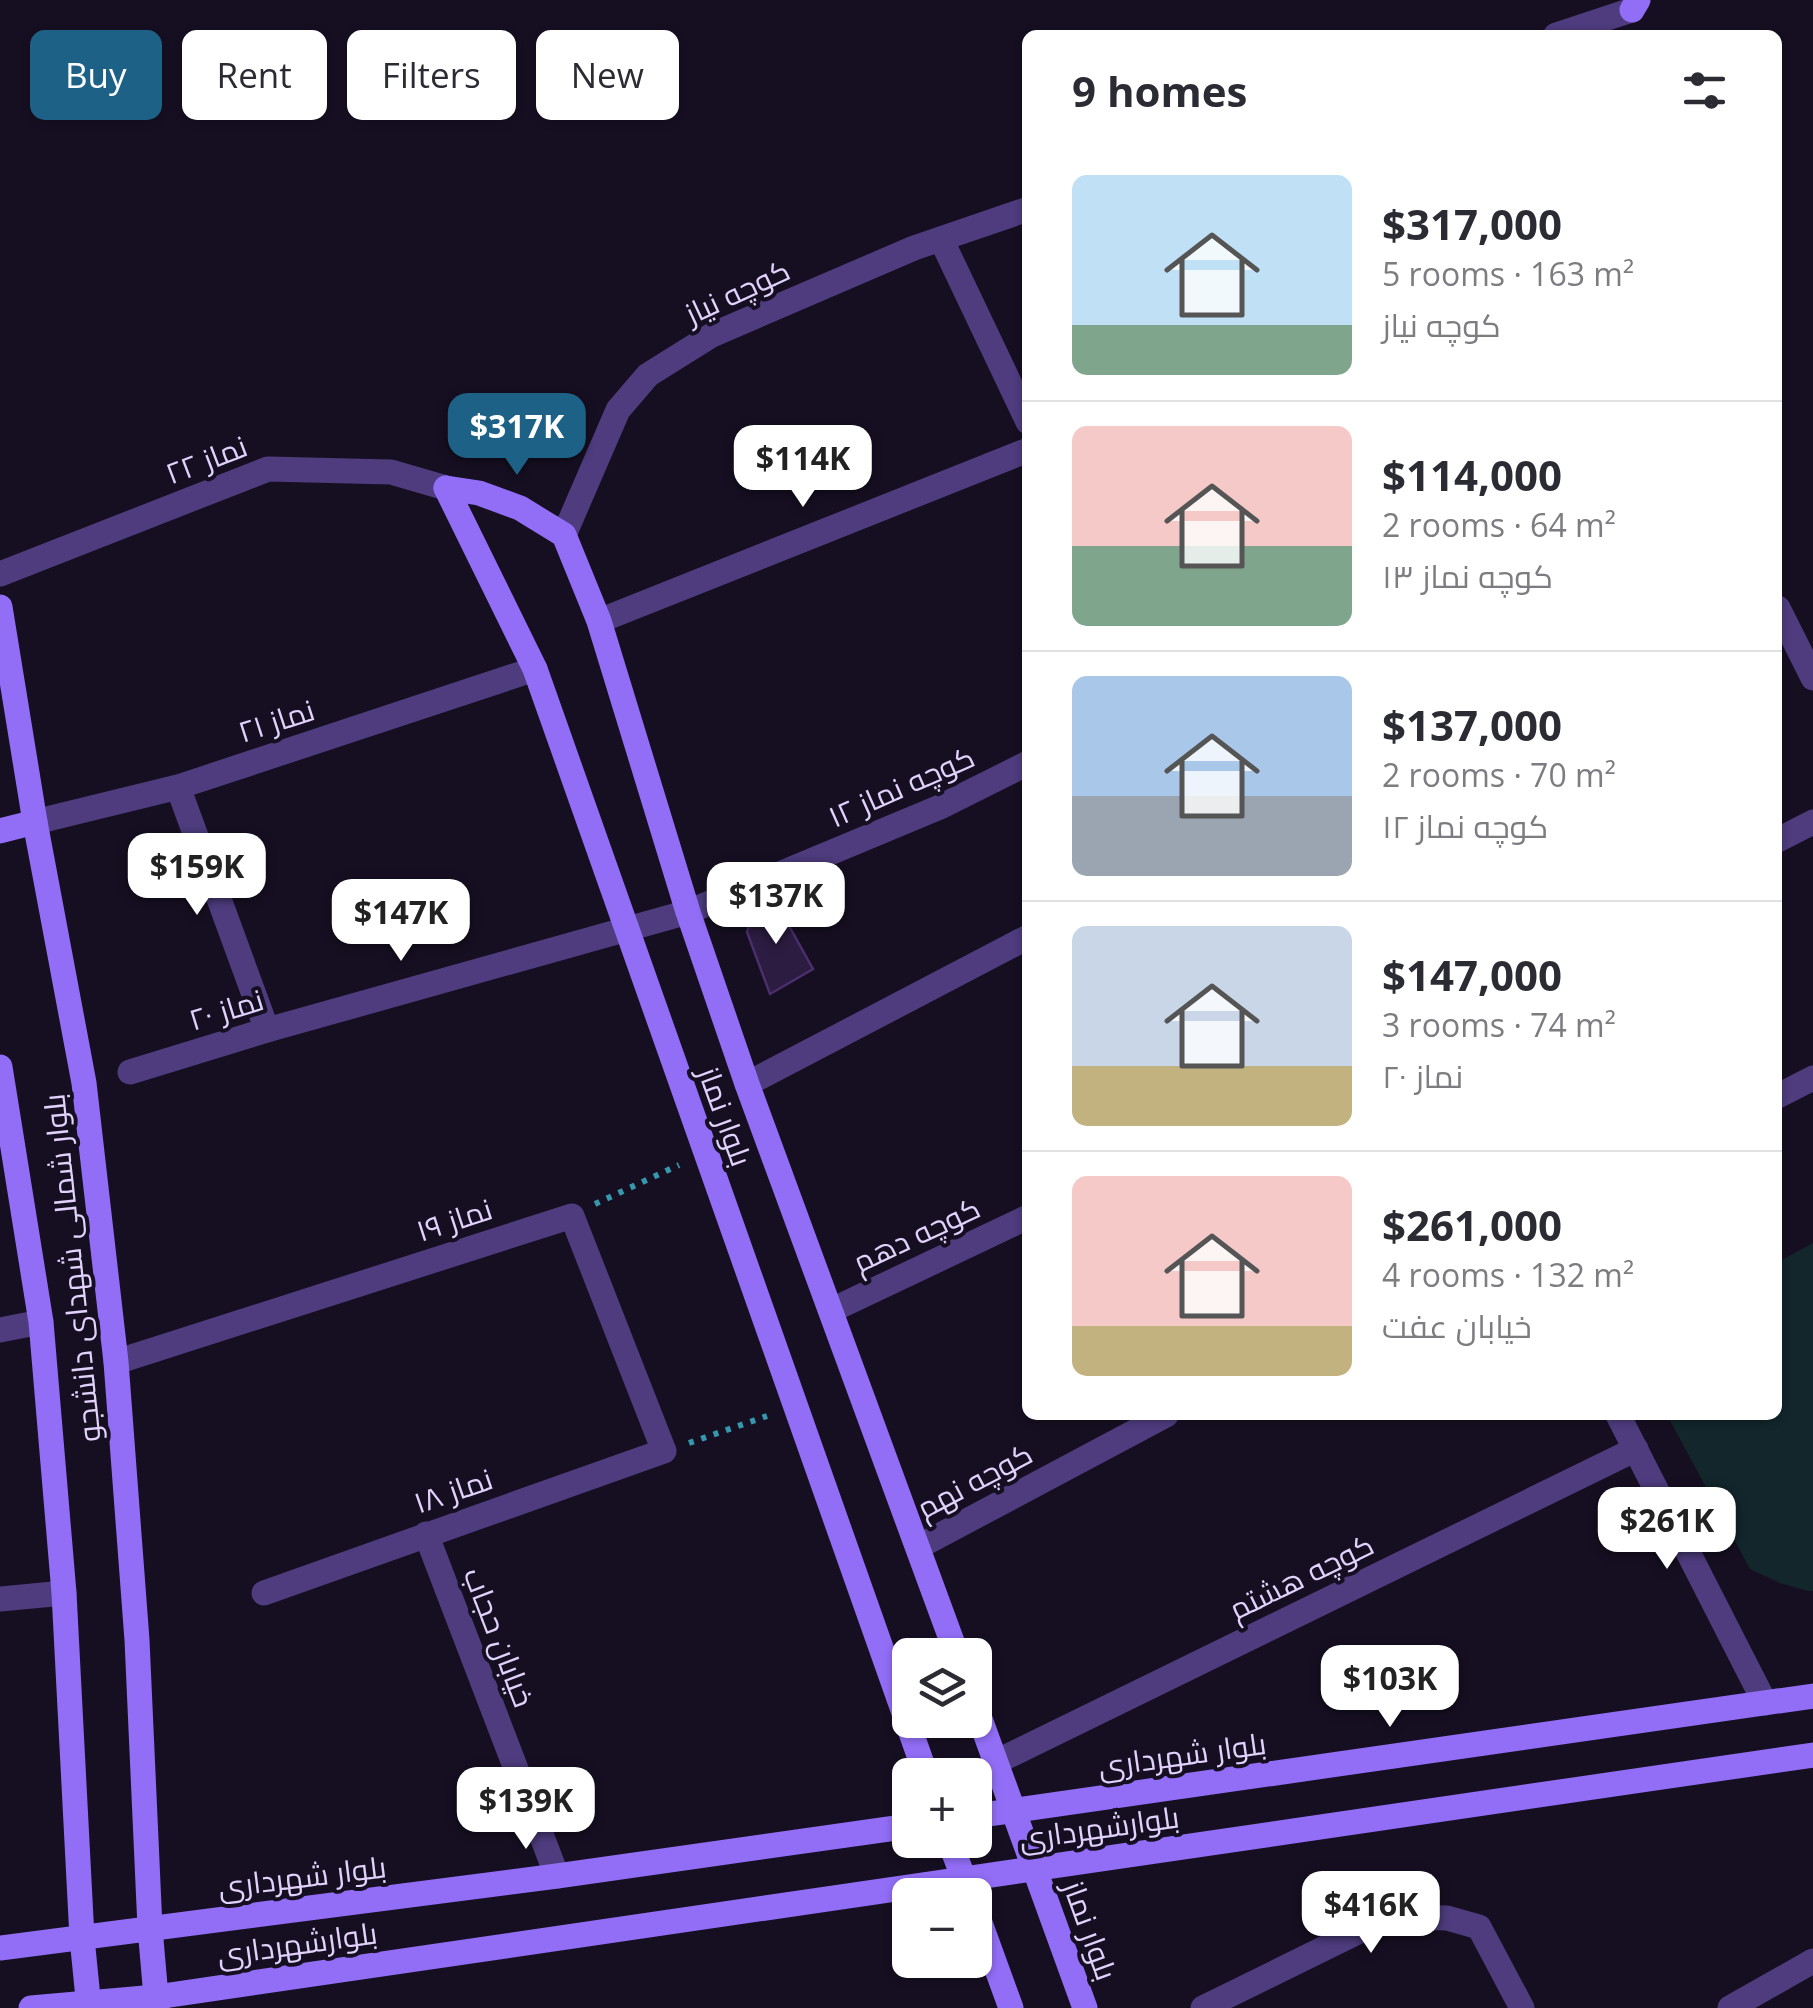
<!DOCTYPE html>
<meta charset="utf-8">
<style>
:root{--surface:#fff;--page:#f2f2f3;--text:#2b2b33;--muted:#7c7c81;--line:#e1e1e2;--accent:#1e6187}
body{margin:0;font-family:"Open Sans",Cairo,sans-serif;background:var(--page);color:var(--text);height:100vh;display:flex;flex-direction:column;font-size:38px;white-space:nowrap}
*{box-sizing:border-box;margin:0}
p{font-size:32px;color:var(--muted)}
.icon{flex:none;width:55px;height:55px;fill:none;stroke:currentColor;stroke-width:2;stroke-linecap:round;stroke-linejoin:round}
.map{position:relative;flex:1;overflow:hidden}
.panel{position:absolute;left:1022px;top:30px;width:760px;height:1390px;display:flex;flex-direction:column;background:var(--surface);border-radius:15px;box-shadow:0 2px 8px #0004}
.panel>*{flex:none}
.top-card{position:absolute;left:30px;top:30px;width:842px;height:90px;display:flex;gap:20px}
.buttons{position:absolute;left:892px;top:1638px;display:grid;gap:20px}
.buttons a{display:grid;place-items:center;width:100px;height:100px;border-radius:15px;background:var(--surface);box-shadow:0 2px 8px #0004;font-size:50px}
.price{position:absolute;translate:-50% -85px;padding:0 22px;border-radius:20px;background:#fff;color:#222;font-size:32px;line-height:65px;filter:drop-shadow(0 2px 5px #0008)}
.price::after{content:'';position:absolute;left:50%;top:60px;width:30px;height:22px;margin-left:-15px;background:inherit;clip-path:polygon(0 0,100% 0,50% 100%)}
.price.current{background:var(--accent);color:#fff}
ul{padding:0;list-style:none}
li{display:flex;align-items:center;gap:30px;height:250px;padding:0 50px}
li+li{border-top:2px solid var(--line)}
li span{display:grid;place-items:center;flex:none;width:280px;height:200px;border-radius:15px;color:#555}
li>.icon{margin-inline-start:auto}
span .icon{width:120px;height:120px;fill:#fffc;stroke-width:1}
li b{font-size:42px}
h2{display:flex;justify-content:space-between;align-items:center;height:120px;padding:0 50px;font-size:42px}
.tag{padding:0 35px;border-radius:15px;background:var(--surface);box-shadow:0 2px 8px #0004;font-size:35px;line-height:90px}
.tag.current{background:var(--accent);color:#fff}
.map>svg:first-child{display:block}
.green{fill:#12262b}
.building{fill:#2c1c41;stroke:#4a2f6c;stroke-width:2.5}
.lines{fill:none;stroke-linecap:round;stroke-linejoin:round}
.path{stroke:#3598ad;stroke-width:6;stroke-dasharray:5 8;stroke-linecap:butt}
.street{stroke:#4e3c7e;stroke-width:25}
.secondary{stroke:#926ef7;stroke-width:25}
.labels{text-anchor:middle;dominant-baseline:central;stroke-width:8;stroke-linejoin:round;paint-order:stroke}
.street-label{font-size:30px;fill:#e1d2fc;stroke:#160f22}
</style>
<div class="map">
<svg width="1813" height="2008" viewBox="0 0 1813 2008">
<rect width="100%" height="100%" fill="#160f22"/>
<polygon class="green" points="1813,1243 1813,1591 1808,1591 1780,1583 1750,1569 1667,1415 1778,1415 1778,1262"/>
<polygon class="building" points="773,897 813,969 770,994 747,932 754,912 762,904"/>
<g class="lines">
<g class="path">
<polyline points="595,1204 679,1165"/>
<polyline points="689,1443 767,1416"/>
</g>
<g class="street">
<polyline points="1556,35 1632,10"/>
<polyline points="941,239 1028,422"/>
<polyline points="564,535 618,410 648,375 712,335 914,248 1028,209"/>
<polyline points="0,574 268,469 391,472 446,488"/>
<polyline points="1778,608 1813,678"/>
<polyline points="599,621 1028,450"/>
<polyline points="178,787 267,1030"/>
<polyline points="35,822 178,787 535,669"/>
<polyline points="1778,840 1813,822"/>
<polyline points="130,1072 267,1030 688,912 940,807 1028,763"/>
<polyline points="747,1084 1028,937"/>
<polyline points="1778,1096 1813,1078"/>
<polyline points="832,1310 1028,1217"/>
<polyline points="0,1330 41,1322"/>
<polyline points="116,1362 572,1216 664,1451 264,1593"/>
<polyline points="1618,1415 1765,1703"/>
<polyline points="426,1534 557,1876"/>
<polyline points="918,1547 1166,1415"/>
<polyline points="0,1599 64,1593"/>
<polyline points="996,1762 1636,1449"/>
<polyline points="1203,2008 1388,1917 1447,1918 1479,1927 1522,2008"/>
<polyline points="1730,2008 1813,1961"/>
</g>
<g class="secondary">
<polyline points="1632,10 1638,0"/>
<polyline points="446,488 535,669 926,1775"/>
<polyline points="446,488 479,493 520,508 564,535 599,621 688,912 747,1084 957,1655"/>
<polyline points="0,607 35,822 84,1083 116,1362 137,1640 150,1928 157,2008"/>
<polyline points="0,831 35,822"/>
<polyline points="0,1067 41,1322 64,1593 82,1938 89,2008"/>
<polyline points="975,1705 1085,2008"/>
<polyline points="975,1816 1813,1696"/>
<polyline points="949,1840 969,1892"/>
<polyline points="975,1909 1011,2008"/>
<polyline points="0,1948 557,1876 910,1826"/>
<polyline points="31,2008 156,1997 1813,1755"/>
</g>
</g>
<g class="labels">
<g class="street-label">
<text transform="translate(737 291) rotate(-25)">کوچه نیاز</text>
<text transform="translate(206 459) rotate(-21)">نماز ۲۲</text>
<text transform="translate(276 720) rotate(-18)">نماز ۲۱</text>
<text transform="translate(901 786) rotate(-24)">کوچه نماز ۱۲</text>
<text transform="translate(226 1009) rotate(-17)">نماز ۲۰</text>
<text transform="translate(726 1116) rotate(70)">بلوار نماز</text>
<text transform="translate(454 1219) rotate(-18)">نماز ۱۹</text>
<text transform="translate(916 1234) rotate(-25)">کوچه دهم</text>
<text transform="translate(71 1268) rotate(-96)">بلوار شمالی شهدای دانشجو</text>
<text transform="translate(974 1480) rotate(-28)">کوچه نهم</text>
<text transform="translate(453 1490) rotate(-19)">نماز ۱۸</text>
<text transform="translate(1301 1576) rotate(-26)">کوچه هشتم</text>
<text transform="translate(500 1637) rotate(69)">خیابان حجاب</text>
<text transform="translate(1182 1754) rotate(-8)">بلوار شهرداری</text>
<text transform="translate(1099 1827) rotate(-8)">بلوارشهرداری</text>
<text transform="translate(302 1876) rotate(-7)">بلوار شهرداری</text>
<text transform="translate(1091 1930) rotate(70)">بلوار نماز</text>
<text transform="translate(297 1943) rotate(-8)">بلوارشهرداری</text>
</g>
</g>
</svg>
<div class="buttons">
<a><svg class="icon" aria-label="layers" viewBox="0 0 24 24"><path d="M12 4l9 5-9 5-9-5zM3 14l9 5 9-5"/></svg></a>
<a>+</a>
<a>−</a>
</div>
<b class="price current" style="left:517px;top:478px">$317K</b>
<b class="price" style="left:803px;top:510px">$114K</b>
<b class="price" style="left:197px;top:918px">$159K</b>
<b class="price" style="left:776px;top:947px">$137K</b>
<b class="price" style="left:401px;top:964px">$147K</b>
<b class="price" style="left:1667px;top:1572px">$261K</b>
<b class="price" style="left:1390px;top:1730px">$103K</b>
<b class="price" style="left:526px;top:1852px">$139K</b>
<b class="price" style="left:1371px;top:1956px">$416K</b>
<div class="top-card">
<a class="tag current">Buy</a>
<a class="tag">Rent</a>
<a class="tag">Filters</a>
<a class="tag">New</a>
</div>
<section class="panel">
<h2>9 homes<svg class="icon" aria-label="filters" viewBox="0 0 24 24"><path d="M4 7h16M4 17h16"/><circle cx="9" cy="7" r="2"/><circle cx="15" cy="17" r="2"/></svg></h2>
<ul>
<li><span style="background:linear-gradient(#bfe0f5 75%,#7fa58c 0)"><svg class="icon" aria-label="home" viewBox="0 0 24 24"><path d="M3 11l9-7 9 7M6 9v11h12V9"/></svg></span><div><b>$317,000</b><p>5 rooms · 163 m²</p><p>کوچه نیاز</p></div></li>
<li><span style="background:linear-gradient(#f6c9c9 60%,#7fa58c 0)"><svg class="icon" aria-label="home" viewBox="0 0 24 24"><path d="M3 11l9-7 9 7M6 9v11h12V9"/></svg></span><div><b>$114,000</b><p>2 rooms · 64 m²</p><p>کوچه نماز ۱۳</p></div></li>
<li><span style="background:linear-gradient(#a9c7e8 60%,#9aa5b1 0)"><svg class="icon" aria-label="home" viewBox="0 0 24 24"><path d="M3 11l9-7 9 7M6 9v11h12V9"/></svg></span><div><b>$137,000</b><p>2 rooms · 70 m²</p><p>کوچه نماز ۱۲</p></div></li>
<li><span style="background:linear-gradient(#c9d6e8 70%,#c2b280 0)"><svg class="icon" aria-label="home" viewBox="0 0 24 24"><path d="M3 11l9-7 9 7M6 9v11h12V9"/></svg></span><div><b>$147,000</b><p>3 rooms · 74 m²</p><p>نماز ۲۰</p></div></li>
<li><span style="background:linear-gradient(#f6c9c9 75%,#c2b280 0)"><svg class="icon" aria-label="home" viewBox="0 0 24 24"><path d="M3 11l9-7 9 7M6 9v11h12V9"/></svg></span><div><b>$261,000</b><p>4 rooms · 132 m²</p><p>خیابان عفت</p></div></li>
</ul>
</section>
</div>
